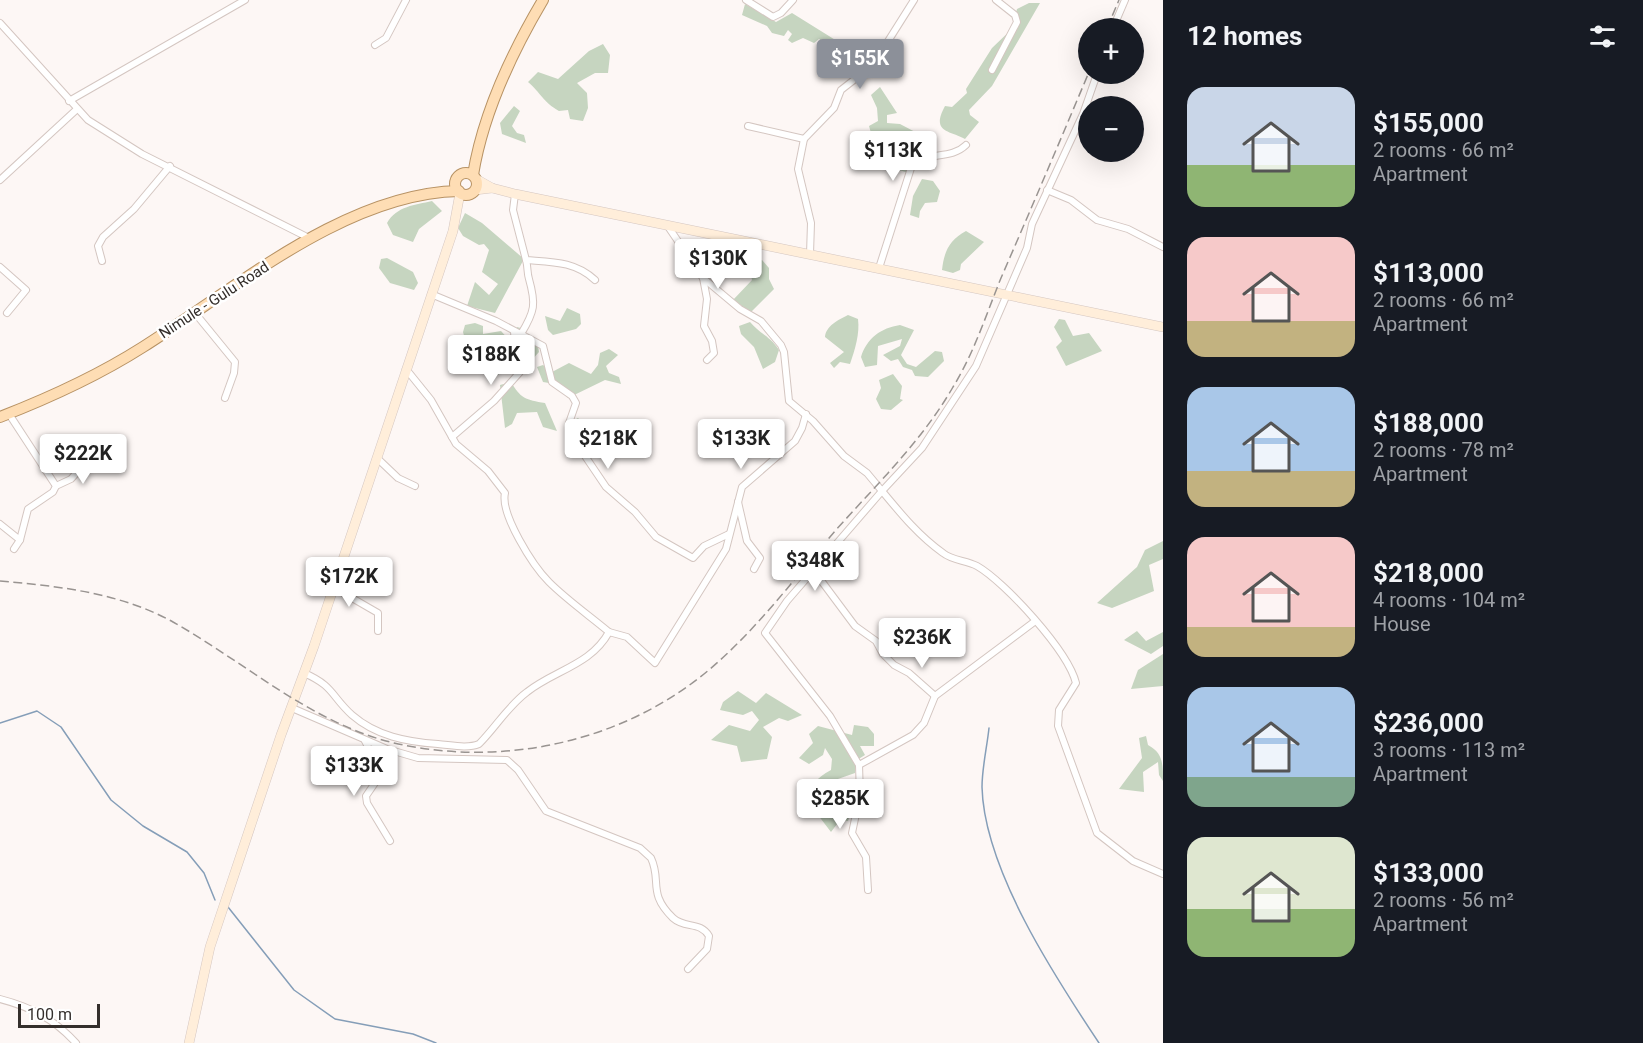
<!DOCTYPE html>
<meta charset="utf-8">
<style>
:root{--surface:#171b24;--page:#20242c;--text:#f1f3f6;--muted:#9ea1a6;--accent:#8c9099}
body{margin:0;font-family:Roboto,sans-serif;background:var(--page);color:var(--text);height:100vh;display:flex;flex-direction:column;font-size:22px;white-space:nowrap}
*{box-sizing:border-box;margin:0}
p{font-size:20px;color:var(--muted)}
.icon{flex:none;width:33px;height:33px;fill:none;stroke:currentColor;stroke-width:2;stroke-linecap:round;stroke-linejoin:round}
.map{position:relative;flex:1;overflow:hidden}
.panel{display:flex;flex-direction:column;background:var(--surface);width:480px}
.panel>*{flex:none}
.fabs{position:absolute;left:1078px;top:18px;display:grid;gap:12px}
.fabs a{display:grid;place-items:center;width:66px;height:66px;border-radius:50%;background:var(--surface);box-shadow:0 6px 24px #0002;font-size:30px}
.scale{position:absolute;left:18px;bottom:15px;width:82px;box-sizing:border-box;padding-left:6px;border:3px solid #342f2c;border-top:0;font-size:16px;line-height:21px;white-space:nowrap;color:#342f2c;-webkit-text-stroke:4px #fff;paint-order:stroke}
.price{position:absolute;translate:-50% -51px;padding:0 14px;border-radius:6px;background:#fff;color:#222;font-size:20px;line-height:39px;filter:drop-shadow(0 2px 3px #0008)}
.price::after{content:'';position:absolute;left:50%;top:36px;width:18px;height:14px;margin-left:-9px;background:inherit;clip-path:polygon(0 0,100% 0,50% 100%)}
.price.selected{background:var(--accent);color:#fff}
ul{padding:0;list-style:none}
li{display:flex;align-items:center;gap:18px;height:150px;padding:0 24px}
li span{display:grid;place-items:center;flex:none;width:168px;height:120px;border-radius:18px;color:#555}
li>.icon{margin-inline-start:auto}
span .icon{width:72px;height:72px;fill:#fffc;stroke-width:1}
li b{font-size:26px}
h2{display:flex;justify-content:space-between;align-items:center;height:72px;padding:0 24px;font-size:26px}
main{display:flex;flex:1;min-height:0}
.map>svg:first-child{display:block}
.green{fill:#c6d5c0}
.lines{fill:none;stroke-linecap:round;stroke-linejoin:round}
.stream{stroke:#859eb8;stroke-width:1.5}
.street-casing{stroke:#d4c6c1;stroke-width:8}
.secondary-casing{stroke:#d4c6c1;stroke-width:10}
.primary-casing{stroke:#b79264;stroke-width:12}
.street{stroke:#fff;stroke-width:6}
.secondary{stroke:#ffeeda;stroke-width:9}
.primary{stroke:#feddb4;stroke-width:10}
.rail{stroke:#999491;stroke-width:1.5;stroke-dasharray:9 4.5;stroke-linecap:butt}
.labels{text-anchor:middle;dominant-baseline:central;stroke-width:5;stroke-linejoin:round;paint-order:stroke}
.street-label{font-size:15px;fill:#342f2c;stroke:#fff}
</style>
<main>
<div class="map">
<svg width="1163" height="1043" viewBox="0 0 1163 1043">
<rect width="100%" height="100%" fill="#fdf7f5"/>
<g class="green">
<path d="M1029,3H1040L992,86L969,110L970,115L979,122L965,139C948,130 931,132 945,106L952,107L967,93L966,89L992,48L1016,25L1015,16L1017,9Z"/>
<polygon points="745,4 776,22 792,13 845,46 834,51 819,39 814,43 803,38 792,43 788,40 792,34 788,30 784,36 772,33 767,26 742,15"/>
<path d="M603,44L610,55L608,73H595L577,83L587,93L588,108L583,121L570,119L568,110L559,111C543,102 541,93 528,82L538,72L558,79L589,51Z"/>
<polygon points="880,87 897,113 887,115 887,123 900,124 919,134 926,161 909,173 889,167 889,158 898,147 892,136 873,140 869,126 878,121 877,108 871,95"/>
<polygon points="514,106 520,111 512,126 517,133 524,135 526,143 502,134 500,123"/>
<polygon points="922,179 933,181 940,191 937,202 925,203 920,211 919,218 910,215 913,196"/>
<path d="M432,201L442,211L419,229L413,242L393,235L387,223C397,206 415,205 432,201Z"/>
<polygon points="465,213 482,223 524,259 495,313 467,306 475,282 489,295 498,284 482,272 489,250 484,244 479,245 463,236 458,228"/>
<path d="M966,231L984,242L961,264L960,270L953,273L942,270C944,252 949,240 966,231Z"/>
<polygon points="387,258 413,272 418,283 414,290 390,283 379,268 381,259"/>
<polygon points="762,260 769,268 769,279 774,289 751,312 733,300 752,280 751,276 742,272 743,265"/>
<polygon points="567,308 580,314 581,324 576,329 553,335 548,330 545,316 560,321"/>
<path d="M848,315L858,319C860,333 855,350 850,364L840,362L834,368L830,363L844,352L825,337C826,326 838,320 848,315Z"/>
<polygon points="1059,319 1065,320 1073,336 1089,333 1102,351 1066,366 1056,347 1062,341 1054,327"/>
<path d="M750,322C760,334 770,336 779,350L775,362L763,369L754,347L741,334L739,326Z"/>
<polygon points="475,323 483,326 483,334 501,331 510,341 501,353 495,352 489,359 498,366 505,367 498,375 485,374 479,364 472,370 461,372 457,367 468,351 463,332 465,325"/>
<path d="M900,325L914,330L901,355L907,364L916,367L935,351L942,352L944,361L928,377L915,376L912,370L903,367L898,359L891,361L883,355L900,346L902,339L878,346L877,365L865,367L861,357C867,338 881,328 900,325Z"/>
<polygon points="517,327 524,329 526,338 538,345 539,352 530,362 515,358"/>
<polygon points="609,349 618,355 606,366 609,373 619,377 621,384 605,380 568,398 555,384 543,382 537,367 543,365 552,372 569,363 591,374 598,365 600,353"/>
<polygon points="893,374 902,386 900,399 903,400 891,410 881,409 876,399 881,388 879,380"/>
<path d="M511,382C520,398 526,400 545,403L557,431L543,427L537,412L517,413L512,424L505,428L500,385Z"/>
<polygon points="578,418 587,427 596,420 603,421 594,440 583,449 573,431 572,421"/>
<polygon points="1163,541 1163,559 1149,565 1154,591 1112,608 1097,603 1137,567 1145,550"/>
<polygon points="1137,631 1146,641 1163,632 1163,646 1151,654 1124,640"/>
<polygon points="1163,654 1163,686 1131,689 1138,670"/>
<polygon points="738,691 756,703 766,693 802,715 788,721 779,718 763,727 772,737 767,759 741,762 737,746 711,740 729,725 750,731 759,720 752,711 743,715 720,710 723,702"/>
<path d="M854,725L868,727L874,734V746H860L865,755L857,760L855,773L835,780L837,787L830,792L833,803L841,796L847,801L856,797L848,821L840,820L831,832L808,802C809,786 816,778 831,770L832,759L825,748L823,755L809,764L799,758L813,743L809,734L818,726L852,735Z"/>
<path d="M1146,736L1148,745C1163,753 1163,764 1163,781L1159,775L1158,762L1143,772L1144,792L1119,789L1142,758L1139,738Z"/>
</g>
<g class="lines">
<g class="stream">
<polyline points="0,723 37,711 61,727 111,800 143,826 187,852 204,873 215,900"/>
<path d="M989,728C987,747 982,768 982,787C984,869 1055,977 1099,1043"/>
<polyline points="228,907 294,990 335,1019 413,1034 436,1043"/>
</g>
<defs>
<g id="street">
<polyline points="746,0 773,17 781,13 793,0"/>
<polyline points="0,23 88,120 142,154 309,238"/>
<polyline points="1113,28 1125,0"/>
<polyline points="375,45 386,38 406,0"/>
<polyline points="992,70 1017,22 1015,15 996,0"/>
<path d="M1097,74L1083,114L1032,224L1027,248L976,366L922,448L882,491C901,514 919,536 943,553C953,561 966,560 977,566C1005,582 1068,651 1076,683L1059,710L1058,726L1097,833L1133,861L1163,874"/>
<polyline points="69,101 245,0"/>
<polyline points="748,126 804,139"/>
<polyline points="0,180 76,110"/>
<polyline points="1047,190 1071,200 1097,220 1128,229 1163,247"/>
<path d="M515,194L513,210L526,260C551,262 575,261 595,280"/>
<polyline points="667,225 703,278 707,299 704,326 712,341 714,353 707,360"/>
<polyline points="810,254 811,223 798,169 804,139 834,108 841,90 873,65 914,0"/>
<polyline points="102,261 98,246 103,237 134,209 170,166"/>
<polyline points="0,267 26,290 7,313"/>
<path d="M879,268L912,165C927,151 951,160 966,145"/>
<polyline points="703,278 740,309 761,321 781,345 784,352 789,401 813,421 844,456 867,473 882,491 787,601 765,633 830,716 859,765 913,735 924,723 935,696 1034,622"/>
<polyline points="431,294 496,321 543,346 552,382 572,396 576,403 569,423 581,450 606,487 635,512 656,537 693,558 704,546 729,534"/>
<polyline points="195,313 235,362 234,373 225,398"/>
<path d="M521,334C535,311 536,304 529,279C527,273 528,267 526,260"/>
<path d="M406,369L431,400L456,444L488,471L505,493C500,514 533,566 549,582C567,600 590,616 609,632"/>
<polyline points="9,414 56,486 53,492 28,509 20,540 14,549"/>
<polyline points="452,437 494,401 520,372 516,361 514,331"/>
<polyline points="377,458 398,478 415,486"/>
<polyline points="56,486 71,479 89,459"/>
<polyline points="738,502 747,541 760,558 754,569"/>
<polyline points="0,524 20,540"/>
<polyline points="814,571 855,626 876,641 883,654 894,665 909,673 935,696"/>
<polyline points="333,587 378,613 378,631"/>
<path d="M304,673C334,686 331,696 352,715C376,736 407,742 438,744C451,745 467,749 479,744C496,727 508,706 527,692C555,670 591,665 609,632L627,637L655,663L726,549L742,487L795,441L802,428L806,414"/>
<path d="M292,708L387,749L418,758L507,760L518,770L546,811L640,848L651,858C662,881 647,893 673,918C685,929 700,921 709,936L707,949L688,969"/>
<polyline points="365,741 380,770 379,777 366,796 367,803 390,841"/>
<polyline points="859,765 860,795 852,833 866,857 868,890"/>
<path d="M0,999C31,1007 54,1019 76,1043"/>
</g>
<g id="secondary">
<polyline points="476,179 492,188 515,194 1163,327"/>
<polyline points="475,190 492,188"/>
<polyline points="189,1043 210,947 281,735 314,646 453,231 460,193"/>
</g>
<g id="primary">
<circle cx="466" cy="184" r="11"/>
<path d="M473,175C483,113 511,54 543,0"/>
<path d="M0,417C49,398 99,375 143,347C235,289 346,193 459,191"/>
</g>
</defs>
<use href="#street" class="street-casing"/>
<use href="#secondary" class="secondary-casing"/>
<use href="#primary" class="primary-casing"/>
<use href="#street" class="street"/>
<use href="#secondary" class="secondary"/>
<use href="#primary" class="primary"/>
<g class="rail">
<polyline points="1107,28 1119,0"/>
<path d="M0,581C58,586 121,593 173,622C246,663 311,723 394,743C503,768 624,742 710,669C757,629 795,578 835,531C876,485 922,441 953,387C974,353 986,315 1001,278C1031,209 1060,141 1089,72"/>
</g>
</g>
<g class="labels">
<g class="street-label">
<text transform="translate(214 300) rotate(-33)">Nimule - Gulu Road</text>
</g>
</g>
</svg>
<div class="fabs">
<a>+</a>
<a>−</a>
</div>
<div class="scale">100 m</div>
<b class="price selected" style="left:860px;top:90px">$155K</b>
<b class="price" style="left:893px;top:182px">$113K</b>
<b class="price" style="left:718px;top:290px">$130K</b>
<b class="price" style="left:491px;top:386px">$188K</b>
<b class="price" style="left:608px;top:470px">$218K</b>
<b class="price" style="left:741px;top:470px">$133K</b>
<b class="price" style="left:83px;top:485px">$222K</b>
<b class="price" style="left:815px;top:592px">$348K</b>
<b class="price" style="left:349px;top:608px">$172K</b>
<b class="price" style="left:922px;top:669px">$236K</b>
<b class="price" style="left:354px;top:797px">$133K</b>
<b class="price" style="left:840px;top:830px">$285K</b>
</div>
<section class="panel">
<h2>12 homes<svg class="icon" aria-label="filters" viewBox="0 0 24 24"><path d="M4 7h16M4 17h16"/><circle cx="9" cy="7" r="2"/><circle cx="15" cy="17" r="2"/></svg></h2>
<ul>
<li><span style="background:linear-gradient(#c9d6e8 65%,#8fb573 0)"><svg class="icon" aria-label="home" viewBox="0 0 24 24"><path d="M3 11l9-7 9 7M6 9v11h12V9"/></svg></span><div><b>$155,000</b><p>2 rooms · 66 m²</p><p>Apartment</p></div></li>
<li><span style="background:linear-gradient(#f6c9c9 70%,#c2b280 0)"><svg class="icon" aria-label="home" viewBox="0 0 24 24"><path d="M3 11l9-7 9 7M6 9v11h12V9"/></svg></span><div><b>$113,000</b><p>2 rooms · 66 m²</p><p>Apartment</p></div></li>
<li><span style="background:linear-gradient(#a9c7e8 70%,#c2b280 0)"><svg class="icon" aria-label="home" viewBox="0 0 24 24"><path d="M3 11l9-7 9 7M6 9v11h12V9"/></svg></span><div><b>$188,000</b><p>2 rooms · 78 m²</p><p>Apartment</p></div></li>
<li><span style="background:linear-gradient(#f6c9c9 75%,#c2b280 0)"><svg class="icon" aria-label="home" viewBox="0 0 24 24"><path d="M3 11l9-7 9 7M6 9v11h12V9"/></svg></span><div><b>$218,000</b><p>4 rooms · 104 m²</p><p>House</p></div></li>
<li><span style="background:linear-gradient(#a9c7e8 75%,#7fa58c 0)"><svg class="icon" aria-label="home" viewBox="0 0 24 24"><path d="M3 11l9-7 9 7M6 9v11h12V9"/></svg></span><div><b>$236,000</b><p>3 rooms · 113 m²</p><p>Apartment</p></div></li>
<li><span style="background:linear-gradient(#dfe7d0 60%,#8fb573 0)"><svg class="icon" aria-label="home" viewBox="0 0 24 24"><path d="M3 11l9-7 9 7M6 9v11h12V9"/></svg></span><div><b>$133,000</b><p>2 rooms · 56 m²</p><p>Apartment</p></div></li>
</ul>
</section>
</main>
